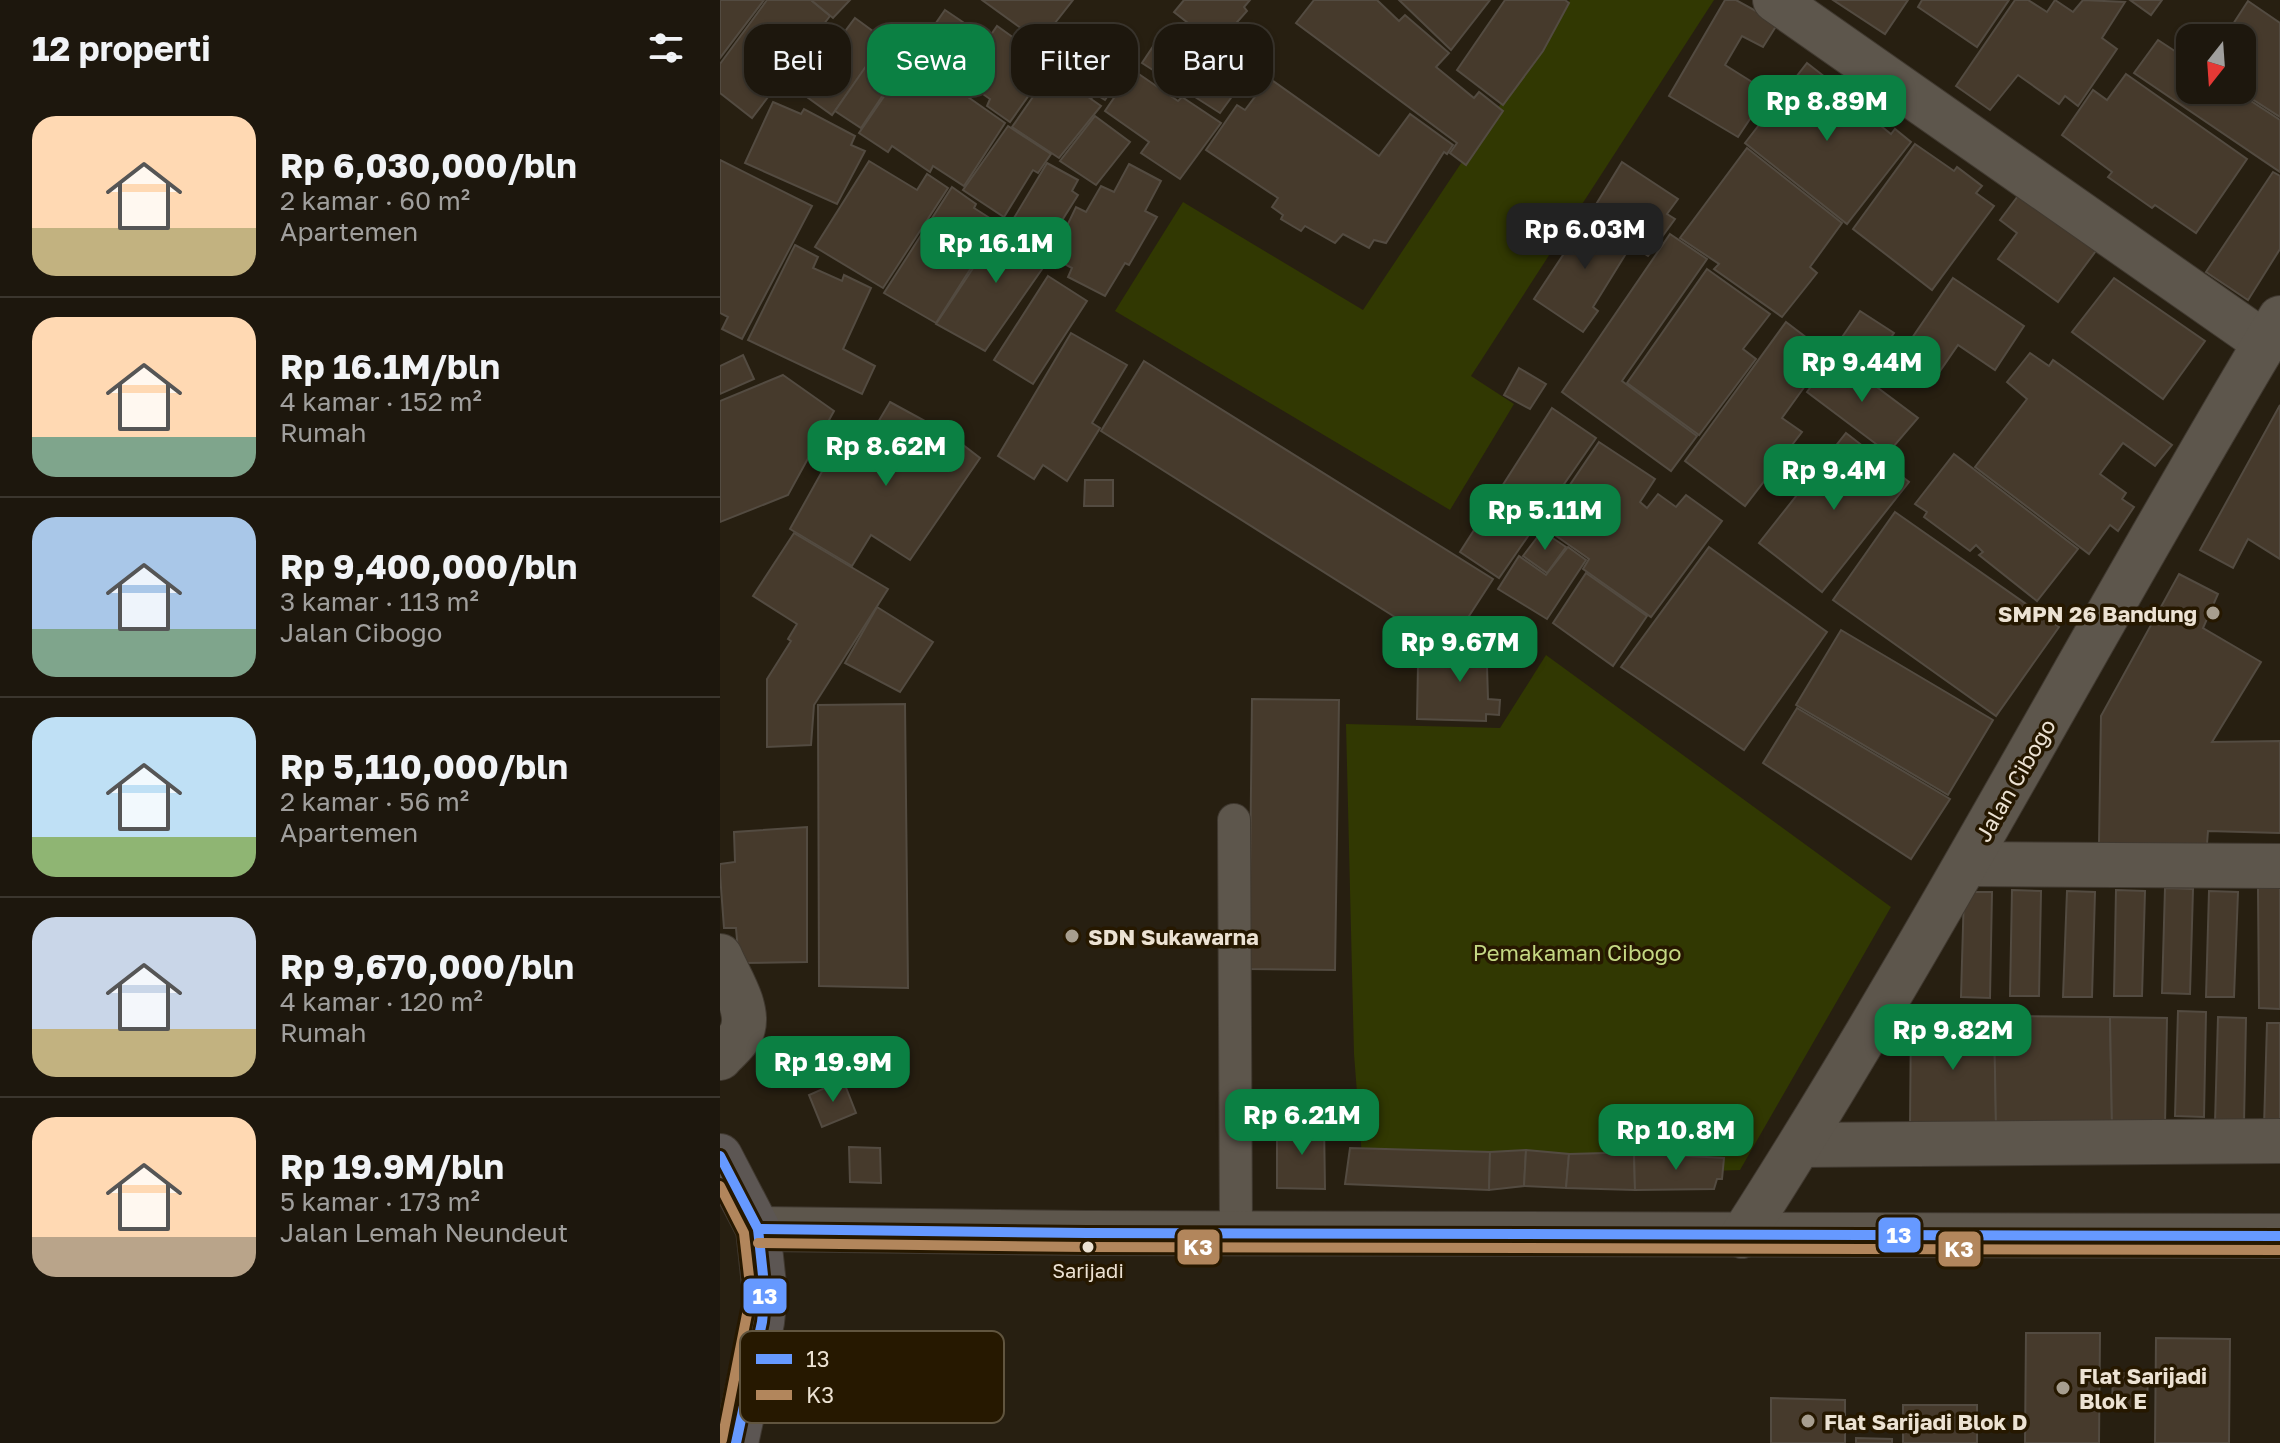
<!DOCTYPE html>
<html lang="id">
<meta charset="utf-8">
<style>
:root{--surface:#1d170d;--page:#252016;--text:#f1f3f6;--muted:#a09f9d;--line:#3b362e;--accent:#0b8043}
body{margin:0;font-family:"Golos Text",sans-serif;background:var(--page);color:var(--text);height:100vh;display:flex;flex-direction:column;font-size:30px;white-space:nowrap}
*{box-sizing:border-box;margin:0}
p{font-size:26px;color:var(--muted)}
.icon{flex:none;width:44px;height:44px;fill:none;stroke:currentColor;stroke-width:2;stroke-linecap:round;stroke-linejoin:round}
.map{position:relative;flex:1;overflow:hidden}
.details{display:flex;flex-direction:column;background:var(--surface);width:720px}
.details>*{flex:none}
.hud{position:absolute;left:24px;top:24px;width:760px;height:72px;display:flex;gap:16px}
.needle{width:52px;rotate:197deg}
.buttons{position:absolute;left:1456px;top:24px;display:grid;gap:16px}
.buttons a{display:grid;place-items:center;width:80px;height:80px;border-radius:16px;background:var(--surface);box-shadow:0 2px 6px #0004,0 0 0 2px var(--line);font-size:40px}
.price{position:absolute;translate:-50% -68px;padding:0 18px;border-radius:16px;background:var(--accent);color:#fff;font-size:26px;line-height:52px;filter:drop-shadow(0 2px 4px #0008)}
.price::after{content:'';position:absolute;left:50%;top:48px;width:24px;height:18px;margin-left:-12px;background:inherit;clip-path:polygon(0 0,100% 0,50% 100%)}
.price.selected{background:#222;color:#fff}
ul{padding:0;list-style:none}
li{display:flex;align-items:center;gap:24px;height:200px;padding:0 32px}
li+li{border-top:2px solid var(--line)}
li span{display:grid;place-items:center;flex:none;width:224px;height:160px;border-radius:24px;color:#555}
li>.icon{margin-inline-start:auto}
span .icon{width:96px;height:96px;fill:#fffc;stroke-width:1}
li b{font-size:34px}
h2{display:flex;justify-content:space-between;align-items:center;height:96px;padding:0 32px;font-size:34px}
.tag{padding:0 28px;border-radius:24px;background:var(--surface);box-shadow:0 2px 6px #0004,0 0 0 2px var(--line);font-size:28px;line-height:72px}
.tag.selected{background:var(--accent);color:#fff}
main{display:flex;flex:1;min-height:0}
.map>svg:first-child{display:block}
.green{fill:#313802}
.building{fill:#463a2c;stroke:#534b41;stroke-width:2}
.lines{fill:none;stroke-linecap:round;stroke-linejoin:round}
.service-casing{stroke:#403930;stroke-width:34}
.minor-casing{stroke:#403930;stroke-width:46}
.tertiary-casing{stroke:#403930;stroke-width:46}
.primary-casing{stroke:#403930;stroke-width:46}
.service{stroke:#5d564c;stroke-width:32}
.minor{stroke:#5d564c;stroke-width:44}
.tertiary{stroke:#5d564c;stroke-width:44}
.primary{stroke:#5c5653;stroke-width:44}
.bus-1-casing{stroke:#261800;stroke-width:16}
.bus-2-casing{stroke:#261800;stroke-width:16}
.bus-1{stroke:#69f;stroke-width:10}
.bus-2{stroke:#b2865c;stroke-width:10}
.poi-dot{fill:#a79e8f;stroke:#261800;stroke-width:3}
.bus-dot{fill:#ece2d3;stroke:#261800;stroke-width:3}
.labels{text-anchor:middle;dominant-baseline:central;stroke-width:7;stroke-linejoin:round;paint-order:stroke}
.bus-label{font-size:20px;fill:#ece2d3;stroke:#261800}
.poi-label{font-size:22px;font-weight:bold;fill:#ece2d3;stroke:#261800;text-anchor:start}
.street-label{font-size:22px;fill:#ece2d3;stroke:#261800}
.park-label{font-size:22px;fill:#c4d883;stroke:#261800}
.key{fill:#261800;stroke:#61553f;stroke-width:2}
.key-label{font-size:22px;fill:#ece2d3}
.line-badge{stroke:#261800;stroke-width:3}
.badge-label{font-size:22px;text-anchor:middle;font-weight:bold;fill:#fff}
</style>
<main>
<section class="details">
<h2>12 properti<svg class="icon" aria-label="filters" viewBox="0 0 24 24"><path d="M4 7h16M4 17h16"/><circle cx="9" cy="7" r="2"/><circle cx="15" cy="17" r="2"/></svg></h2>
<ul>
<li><span style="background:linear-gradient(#ffd9b3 70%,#c2b280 0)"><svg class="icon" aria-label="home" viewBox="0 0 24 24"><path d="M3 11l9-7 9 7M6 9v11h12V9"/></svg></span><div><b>Rp 6,030,000/bln</b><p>2 kamar · 60 m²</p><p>Apartemen</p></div></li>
<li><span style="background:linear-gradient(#ffd9b3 75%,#7fa58c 0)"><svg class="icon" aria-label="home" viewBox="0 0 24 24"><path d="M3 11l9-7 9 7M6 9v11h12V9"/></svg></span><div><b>Rp 16.1M/bln</b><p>4 kamar · 152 m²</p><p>Rumah</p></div></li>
<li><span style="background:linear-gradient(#a9c7e8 70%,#7fa58c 0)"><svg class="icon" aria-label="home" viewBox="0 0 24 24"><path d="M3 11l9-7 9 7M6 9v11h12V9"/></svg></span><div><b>Rp 9,400,000/bln</b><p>3 kamar · 113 m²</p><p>Jalan Cibogo</p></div></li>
<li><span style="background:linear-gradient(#bfe0f5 75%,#8fb573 0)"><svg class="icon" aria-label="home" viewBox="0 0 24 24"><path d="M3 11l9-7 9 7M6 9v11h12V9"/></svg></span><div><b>Rp 5,110,000/bln</b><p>2 kamar · 56 m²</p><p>Apartemen</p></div></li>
<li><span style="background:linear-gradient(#c9d6e8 70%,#c2b280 0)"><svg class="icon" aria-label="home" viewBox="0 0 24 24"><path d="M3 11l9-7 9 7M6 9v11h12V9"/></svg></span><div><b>Rp 9,670,000/bln</b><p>4 kamar · 120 m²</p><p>Rumah</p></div></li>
<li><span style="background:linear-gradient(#ffd9b3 75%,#b9a48a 0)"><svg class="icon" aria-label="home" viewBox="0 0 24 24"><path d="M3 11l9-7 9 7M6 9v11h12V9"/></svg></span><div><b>Rp 19.9M/bln</b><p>5 kamar · 173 m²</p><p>Jalan Lemah Neundeut</p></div></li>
</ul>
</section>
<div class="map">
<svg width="1560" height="1443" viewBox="0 0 1560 1443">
<rect width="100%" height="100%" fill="#271f11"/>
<g class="green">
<polygon points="850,0 994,0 751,376 794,404 730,510 395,311 463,202 643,310"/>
<polygon points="826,655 1171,907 1020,1170 644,1183 634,1054 626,724 780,728"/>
</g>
<g class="building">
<polygon points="0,0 44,0 0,58"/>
<polygon points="47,0 91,0 110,16 32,118 0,93 0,64"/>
<polygon points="91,0 130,0 113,18"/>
<polygon points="262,0 353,0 320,42"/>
<polygon points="464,0 530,0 524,7 527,11 510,30 514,34 500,48 454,12"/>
<polygon points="594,0 657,0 679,21 685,15 729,53 716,67 754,98 759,92 783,111 746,165 730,153 737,143 576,23"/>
<polygon points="679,0 770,0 731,50"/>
<polygon points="785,0 845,0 849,3 823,51 783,105 737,70"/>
<polygon points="1005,0 1016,0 1058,23 1043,47 1022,36 1005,65 1048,92 1018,137 949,96"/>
<polygon points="1113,0 1188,0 1165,34"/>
<polygon points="1202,0 1289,0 1257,47 1198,7"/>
<polygon points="1295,0 1308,0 1327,12 1335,0 1353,12 1363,0 1405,2 1382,38 1397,49 1358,106 1345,96 1339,104 1298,75 1270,110 1236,86"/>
<polygon points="1410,0 1442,0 1431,15"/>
<polygon points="1528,1 1560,23 1560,117 1518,90 1522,90 1522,38 1504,38"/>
<polygon points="225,10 268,39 277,26 301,43 297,50 326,71 290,122 267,106 270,99 198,49"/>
<polygon points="135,18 165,40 112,115 80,92"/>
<polygon points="340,24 397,65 395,68 403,73 385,100 375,94 371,99 315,59"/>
<polygon points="446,27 470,43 475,33 532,69 500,113 422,63"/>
<polygon points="1438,40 1470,61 1470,90 1514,90 1560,120 1560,172 1414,73"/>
<polygon points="160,46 185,62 141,128 115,111"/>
<polygon points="191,57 285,123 244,186 213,166 210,172 172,146 168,152 139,133"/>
<polygon points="1087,63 1159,119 1156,122 1171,134 1175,129 1191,142 1127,224 1025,143"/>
<polygon points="413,70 458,101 462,97 501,123 460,179 421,153 429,142 385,111"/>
<polygon points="331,71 381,106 339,158 292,127"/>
<polygon points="1406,74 1527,159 1476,233 1435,205 1432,208 1388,177 1392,172 1342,135 1373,90 1387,100"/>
<polygon points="549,78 659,156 690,114 733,145 727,154 724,152 666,243 654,240 649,248 623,234 615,243 585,226 581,231 561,219 563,215 552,207 558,198 486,150 517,105 525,110"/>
<polygon points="53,102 81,114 84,109 135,136 131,145 145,151 117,204 25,163"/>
<polygon points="375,116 410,142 376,185 340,161"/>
<polygon points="288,126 331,154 318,173 313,170 284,217 243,190"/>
<polygon points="1195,144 1234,171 1237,167 1262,186 1256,193 1274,206 1212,290 1133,229"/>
<polygon points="1027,148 1122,223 1090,267 1097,273 1062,317 994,269 999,264 960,238"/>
<polygon points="0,160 92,206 22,339 2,329 8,317 0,313"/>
<polygon points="149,161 197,190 207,174 228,188 163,288 95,247"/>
<polygon points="902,162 958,199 947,214 955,219 928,256 912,245 915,239 872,211"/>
<polygon points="327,163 358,180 352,191 358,195 329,241 294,218"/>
<polygon points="409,164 441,181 425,211 437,217 409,265 405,263 385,296 348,277 352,268 332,257 356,207 366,212 381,186 394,192"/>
<polygon points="1553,172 1560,176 1560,249 1528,300 1486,272"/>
<polygon points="1307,184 1384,240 1338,302 1278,259 1297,233 1280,220"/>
<polygon points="232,187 256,204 254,208 279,224 216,323 164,293"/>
<polygon points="872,211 915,239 873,307 878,311 863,332 814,299"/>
<polygon points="294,218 330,243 320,257 327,262 265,351 216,324 283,223"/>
<polygon points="950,234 987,259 902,381 977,436 951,471 842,392"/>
<polygon points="75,245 98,257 93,268 122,281 124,275 151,288 123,349 155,366 142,394 28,340"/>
<polygon points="987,269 1050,314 1023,349 1036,359 979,435 907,383"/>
<polygon points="328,276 367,301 313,384 274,360"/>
<polygon points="1233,278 1304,326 1275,370 1238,345 1211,384 1177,360"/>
<polygon points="1394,278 1485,341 1443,399 1352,332"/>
<polygon points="1140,311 1174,333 1150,368 1116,346"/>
<polygon points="1066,322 1108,354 1062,418 1082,432 1025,506 965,461"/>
<polygon points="351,333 407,365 372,423 380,428 347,481 323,465 314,479 278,456"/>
<polygon points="1310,353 1329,366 1333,360 1452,445 1435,466 1403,443 1380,474 1406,493 1402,499 1414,507 1398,531 1390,525 1369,554 1255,467 1307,399 1287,382"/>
<polygon points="23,355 34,379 0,394 0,366"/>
<polygon points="1114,355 1198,418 1168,453 1087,392"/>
<polygon points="424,361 773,579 727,650 381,431"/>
<polygon points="799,368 826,384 810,409 784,395"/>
<polygon points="63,375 114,411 68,495 0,522 0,401"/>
<polygon points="170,402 229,434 260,458 190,560 151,535 132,566 70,529 114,450 135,461"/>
<polygon points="1560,405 1560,559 1528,539 1513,568 1480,550"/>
<polygon points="832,408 876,438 779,578 740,552"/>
<polygon points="1126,433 1189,482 1102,592 1039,543"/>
<polygon points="879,442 935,479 920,502 927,508 938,494 956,507 966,495 1002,521 931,617 863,569 869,559 822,526"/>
<polygon points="1234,454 1358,549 1317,601 1259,555 1263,552 1256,545 1250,551 1204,517 1207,512 1195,504"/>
<polygon points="365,480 393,480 393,506 364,506"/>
<polygon points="1175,512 1339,627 1276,716 1113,600"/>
<polygon points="822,531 846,547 827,573 803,556"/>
<polygon points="74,533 168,589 94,705 91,745 47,747 47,679 71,641 68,639 77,624 33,596"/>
<polygon points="848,547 866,560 827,619 778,589 799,556 826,575"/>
<polygon points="989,547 1107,632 1024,750 901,667"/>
<polygon points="866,573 927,616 893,666 833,623"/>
<polygon points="1459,574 1498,594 1483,628 1541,662 1492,742 1560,741 1560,833 1488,831 1487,844 1379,844 1381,716"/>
<polygon points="157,607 213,642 180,692 125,663"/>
<polygon points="803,624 813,638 798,647 788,633"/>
<polygon points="1121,630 1273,720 1228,795 1076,705"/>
<polygon points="803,649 804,664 767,666 768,699 780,700 779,715 766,714 766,721 697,719 698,665 708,665 708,650"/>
<polygon points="532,699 619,700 615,970 529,969"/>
<polygon points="185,704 188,988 99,986 98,705"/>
<polygon points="1077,708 1230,799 1191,859 1043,763"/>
<polygon points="87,827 87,962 19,963 16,928 4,928 0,874 0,864 15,862 14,832"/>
<polygon points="1445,888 1473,889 1470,994 1442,993"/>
<polygon points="1538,888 1560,888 1560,1009 1539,1008"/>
<polygon points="1292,890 1321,891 1319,996 1290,996"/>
<polygon points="1396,890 1425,891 1422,996 1394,996"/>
<polygon points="1347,891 1375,892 1372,997 1343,997"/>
<polygon points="1489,891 1518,892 1514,997 1486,997"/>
<polygon points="1244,892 1272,892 1270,998 1241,997"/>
<polygon points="1458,1011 1486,1012 1484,1117 1455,1116"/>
<polygon points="1191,1016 1274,1016 1276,1127 1190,1128"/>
<polygon points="1274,1016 1390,1017 1392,1126 1276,1127"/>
<polygon points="1390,1017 1447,1018 1445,1126 1392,1126"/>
<polygon points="1498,1017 1526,1018 1524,1123 1495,1123"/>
<polygon points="1547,1023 1560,1023 1560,1128 1544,1127"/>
<polygon points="123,1080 136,1113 102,1127 89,1095"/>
<polygon points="566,1123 604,1123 605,1189 557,1188 557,1137 567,1136"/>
<polygon points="129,1147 160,1148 161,1183 130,1182"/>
<polygon points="630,1148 770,1152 769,1190 625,1184"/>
<polygon points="806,1150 804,1186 769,1190 770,1152"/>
<polygon points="806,1150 849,1154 846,1188 804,1186"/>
<polygon points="886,1153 914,1153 915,1190 846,1188 849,1154"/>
<polygon points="914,1153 1004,1158 1002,1179 997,1179 994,1189 915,1190"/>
<polygon points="1306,1333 1380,1333 1379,1443 1305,1443"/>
<polygon points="1436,1338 1510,1339 1509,1443 1435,1443"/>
<polygon points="1393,1373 1428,1373 1427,1407 1392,1406"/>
<polygon points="1051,1398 1125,1400 1125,1443 1051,1443"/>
<rect x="1183" y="1405" width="74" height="38"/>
<polygon points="1136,1438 1172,1439 1172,1443 1136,1443"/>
</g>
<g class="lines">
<defs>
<polyline id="service" points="514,820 516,1232"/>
<g id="minor">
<polyline points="1055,0 1545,343"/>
<polyline points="1248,864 1560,866"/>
<path d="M0,956C8,976 29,1006 23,1028C21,1039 7,1050 0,1058"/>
<polyline points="1081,1145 1560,1141"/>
</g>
<g id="tertiary">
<polyline points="38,1229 367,1233 1560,1236"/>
<path d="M1022,1236C1214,937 1377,622 1560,318"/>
</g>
<polyline id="primary" points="0,1156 38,1229 45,1294 42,1322 16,1443"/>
</defs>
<use href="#service" class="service-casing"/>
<use href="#minor" class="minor-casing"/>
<use href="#tertiary" class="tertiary-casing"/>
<use href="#primary" class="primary-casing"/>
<use href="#service" class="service"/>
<use href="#minor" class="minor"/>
<use href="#tertiary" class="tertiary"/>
<use href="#primary" class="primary"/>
<defs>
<g id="bus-1">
<polyline points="0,1156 38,1229 45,1294 42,1322 16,1443"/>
<polyline points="38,1229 367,1233 1560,1236"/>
</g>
<g id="bus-2">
<polyline points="0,1186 24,1233 31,1294 2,1440"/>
<polyline points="38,1243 367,1247 1560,1250"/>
</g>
</defs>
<use href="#bus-1" class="bus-1-casing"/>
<use href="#bus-2" class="bus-2-casing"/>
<use href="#bus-1" class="bus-1"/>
<use href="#bus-2" class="bus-2"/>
</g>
<g class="poi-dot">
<circle cx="1493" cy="613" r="8"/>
<circle cx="352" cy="936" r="8"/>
<circle cx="1343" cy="1388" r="8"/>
<circle cx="1088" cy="1421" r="8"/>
</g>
<circle class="bus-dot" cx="368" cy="1247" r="7"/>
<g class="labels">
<g class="bus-label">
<text x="368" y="1270">Sarijadi</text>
</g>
<g class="poi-label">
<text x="1477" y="613" text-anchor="end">SMPN 26 Bandung</text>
<text x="368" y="936">SDN Sukawarna</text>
<text x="1359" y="1375">Flat Sarijadi<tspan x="1359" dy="25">Blok E</tspan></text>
<text x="1104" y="1421">Flat Sarijadi Blok D</text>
</g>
<g class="street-label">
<text transform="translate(1295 780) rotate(-60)">Jalan Cibogo</text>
</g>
<g class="park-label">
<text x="857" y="952">Pemakaman Cibogo</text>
</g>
</g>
<rect x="20" y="1331" width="264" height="92" rx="12" class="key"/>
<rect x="36" y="1354" width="36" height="10" fill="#69f"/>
<rect x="36" y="1390" width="36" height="10" fill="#b2865c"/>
<g class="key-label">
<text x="86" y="1367">13</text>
<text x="86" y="1403">K3</text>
</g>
<g class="line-badge">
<rect x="1157" y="1216" width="45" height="38" rx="8" fill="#69f"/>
<rect x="456" y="1228" width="45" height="38" rx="8" fill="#b2865c"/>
<rect x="1217" y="1230" width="45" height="38" rx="8" fill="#b2865c"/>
<rect x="22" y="1277" width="46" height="38" rx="8" fill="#69f"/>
</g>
<g class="badge-label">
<text x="1179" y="1243">13</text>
<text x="478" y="1255">K3</text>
<text x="1239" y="1257">K3</text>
<text x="45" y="1304">13</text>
</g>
</svg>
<div class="buttons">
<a><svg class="needle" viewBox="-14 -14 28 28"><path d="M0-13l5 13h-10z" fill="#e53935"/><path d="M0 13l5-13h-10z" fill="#a09f9d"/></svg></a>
</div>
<b class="price" style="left:1107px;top:143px">Rp 8.89M</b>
<b class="price selected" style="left:865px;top:271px">Rp 6.03M</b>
<b class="price" style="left:276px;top:285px">Rp 16.1M</b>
<b class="price" style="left:1142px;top:404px">Rp 9.44M</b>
<b class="price" style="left:166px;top:488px">Rp 8.62M</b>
<b class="price" style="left:1114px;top:512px">Rp 9.4M</b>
<b class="price" style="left:825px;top:552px">Rp 5.11M</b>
<b class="price" style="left:740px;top:684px">Rp 9.67M</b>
<b class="price" style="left:1233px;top:1072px">Rp 9.82M</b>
<b class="price" style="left:113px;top:1104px">Rp 19.9M</b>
<b class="price" style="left:582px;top:1157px">Rp 6.21M</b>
<b class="price" style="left:956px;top:1172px">Rp 10.8M</b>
<div class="hud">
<a class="tag">Beli</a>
<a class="tag selected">Sewa</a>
<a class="tag">Filter</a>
<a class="tag">Baru</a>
</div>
</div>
</main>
